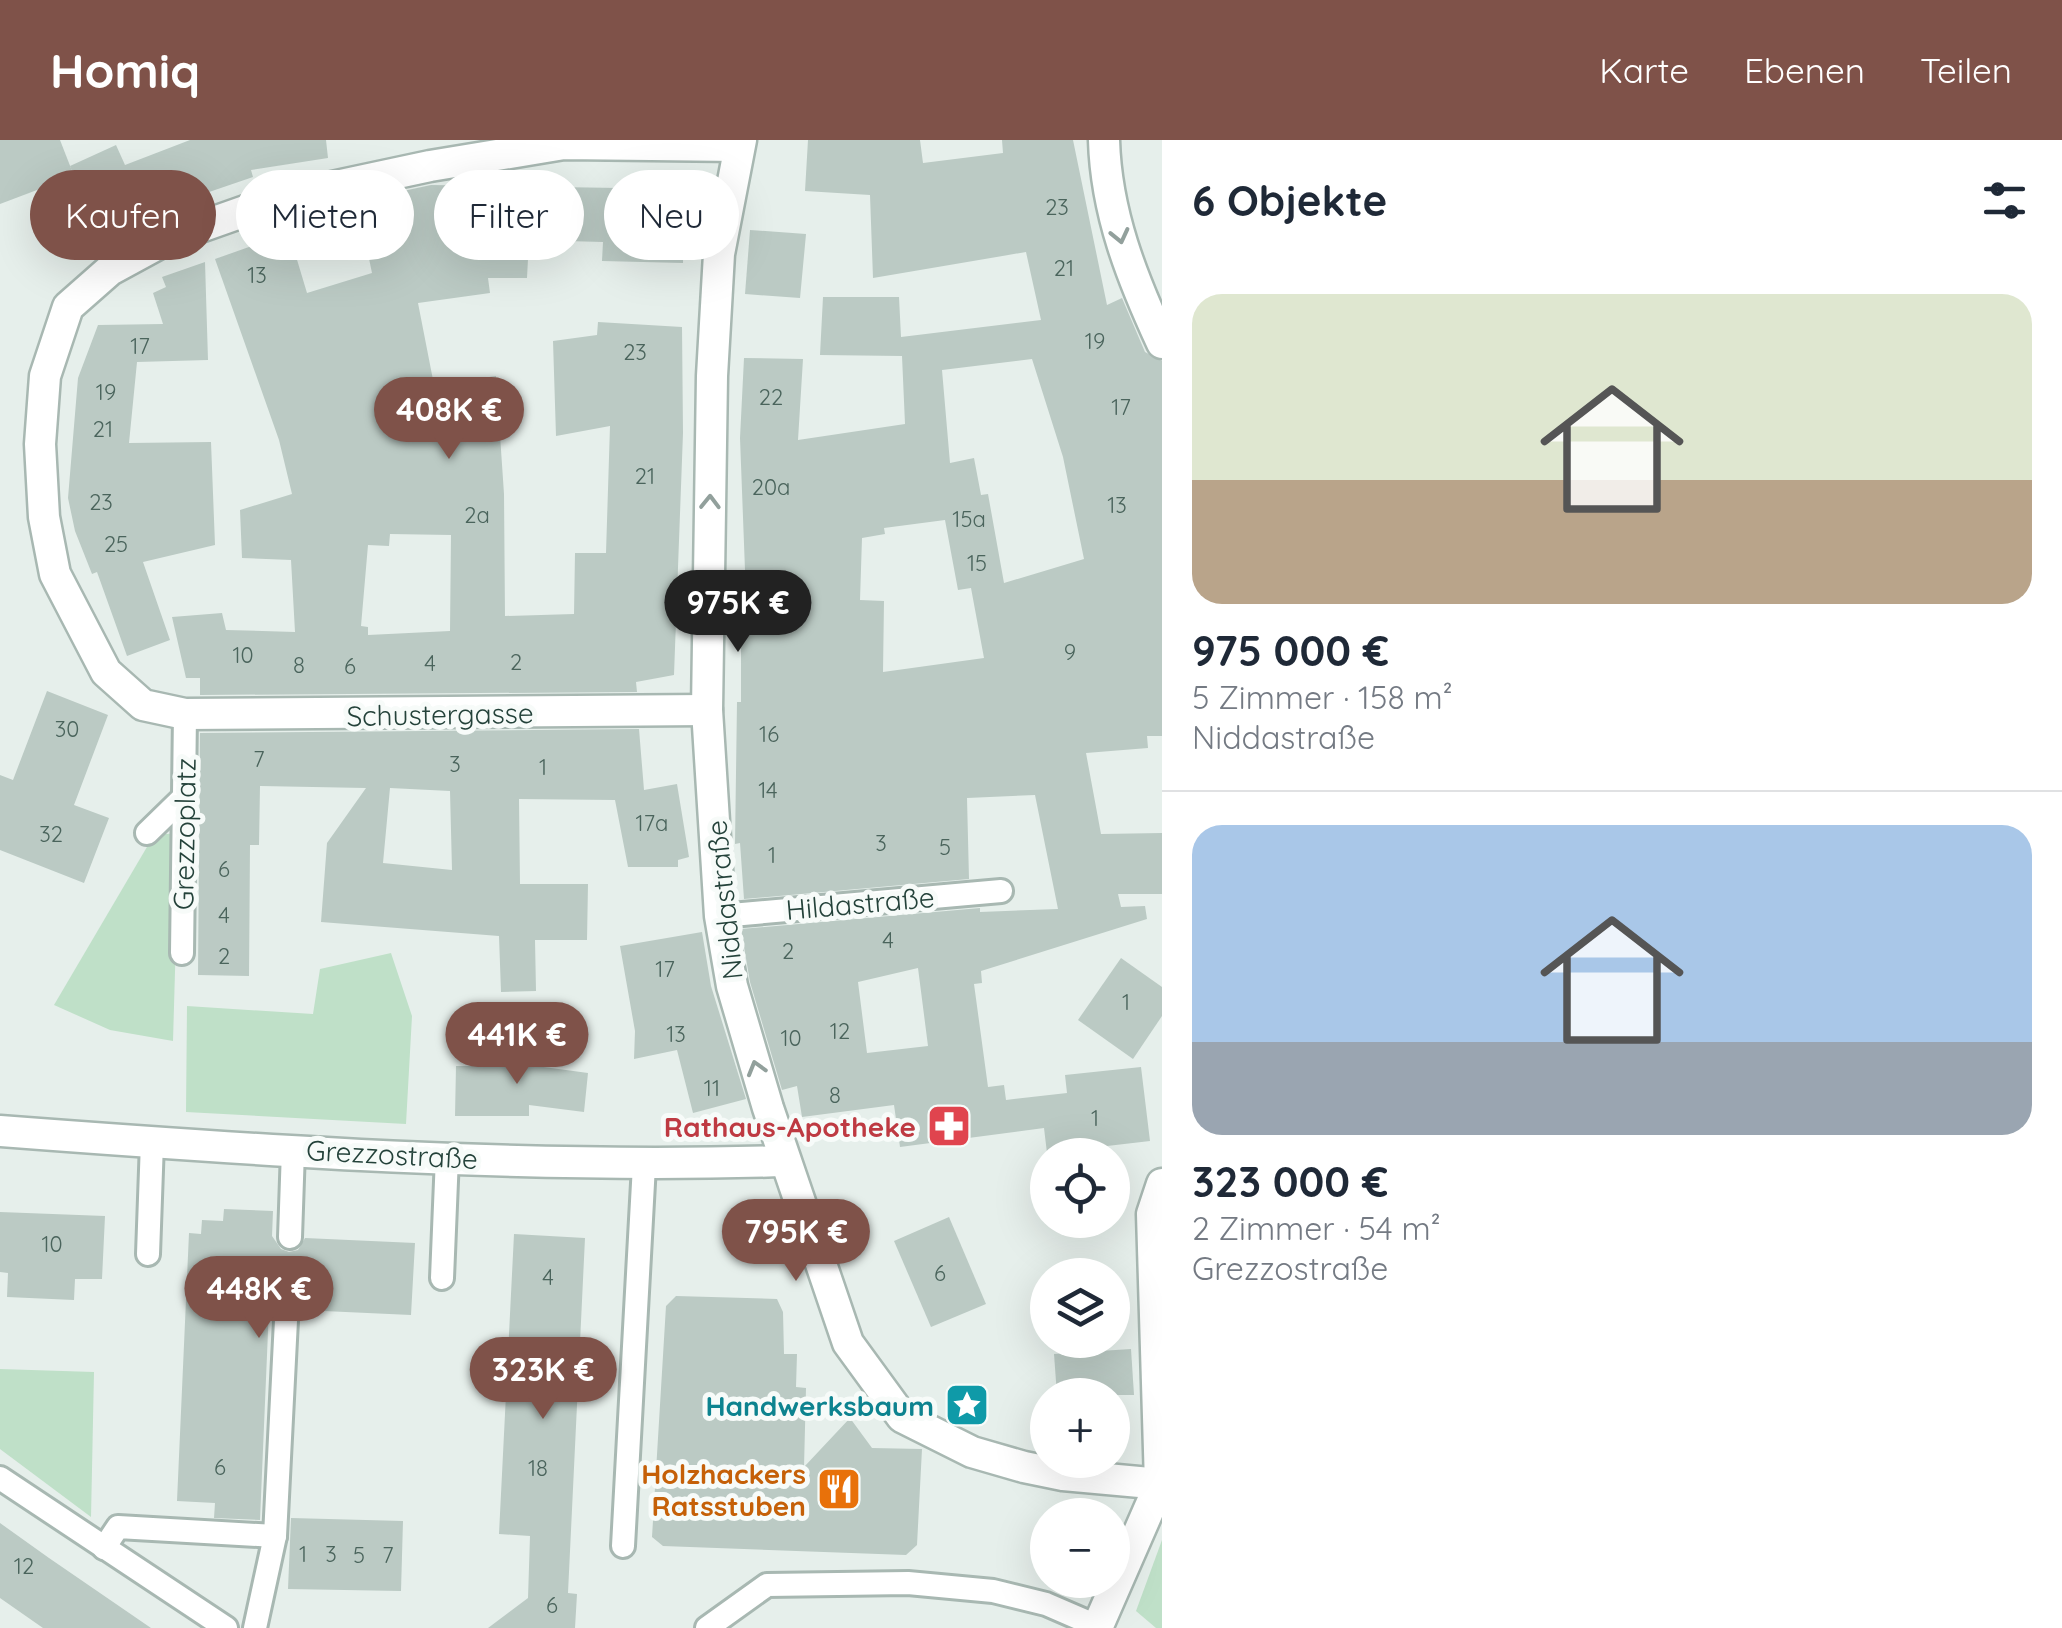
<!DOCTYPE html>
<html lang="de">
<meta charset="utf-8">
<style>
:root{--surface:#fff;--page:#f2f2f3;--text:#1f2937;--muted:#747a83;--line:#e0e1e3;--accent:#7f5249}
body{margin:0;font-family:Quicksand,sans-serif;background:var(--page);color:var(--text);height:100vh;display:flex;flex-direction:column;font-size:38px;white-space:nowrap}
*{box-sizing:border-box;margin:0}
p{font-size:32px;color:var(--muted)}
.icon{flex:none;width:55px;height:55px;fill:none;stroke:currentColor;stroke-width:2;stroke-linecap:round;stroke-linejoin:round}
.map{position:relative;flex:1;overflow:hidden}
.panel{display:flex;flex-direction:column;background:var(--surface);width:900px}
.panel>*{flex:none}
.top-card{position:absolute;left:30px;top:30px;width:950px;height:90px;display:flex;gap:20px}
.tools{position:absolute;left:1030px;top:998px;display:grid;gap:20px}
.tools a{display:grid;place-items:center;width:100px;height:100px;border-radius:50%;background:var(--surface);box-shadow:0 10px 40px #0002;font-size:50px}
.price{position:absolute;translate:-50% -85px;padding:0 22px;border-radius:35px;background:var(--accent);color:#fff;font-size:32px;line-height:65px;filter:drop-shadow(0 2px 5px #0008)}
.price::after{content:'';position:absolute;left:50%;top:60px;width:30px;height:22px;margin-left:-15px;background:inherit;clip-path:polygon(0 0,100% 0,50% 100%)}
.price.on{background:#222;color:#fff}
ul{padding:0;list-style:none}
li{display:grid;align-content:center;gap:20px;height:530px;padding:0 30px}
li+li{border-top:2px solid var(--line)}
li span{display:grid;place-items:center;height:310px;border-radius:30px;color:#555}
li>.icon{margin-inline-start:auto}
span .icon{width:180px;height:180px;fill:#fffc;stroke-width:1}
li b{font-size:42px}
h2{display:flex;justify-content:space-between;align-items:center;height:120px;padding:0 30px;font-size:42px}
.pill{padding:0 35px;border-radius:45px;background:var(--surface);box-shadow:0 10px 40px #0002;font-size:35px;line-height:90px}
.pill.on{background:var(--accent);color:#fff}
header{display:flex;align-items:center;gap:60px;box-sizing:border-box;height:140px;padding:0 50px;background:var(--accent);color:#fff}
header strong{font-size:48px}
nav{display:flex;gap:55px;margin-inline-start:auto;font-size:35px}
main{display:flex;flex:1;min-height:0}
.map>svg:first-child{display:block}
.green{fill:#bfe0c8}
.building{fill:#bbcac4;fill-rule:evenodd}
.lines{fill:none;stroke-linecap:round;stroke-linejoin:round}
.lane-casing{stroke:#a8b8b2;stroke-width:28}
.street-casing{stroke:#a8b8b2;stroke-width:35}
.lane{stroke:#fff;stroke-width:22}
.street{stroke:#fff;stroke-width:30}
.oneway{stroke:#92a09c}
.labels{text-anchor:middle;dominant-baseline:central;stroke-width:10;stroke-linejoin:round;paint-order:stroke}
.number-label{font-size:22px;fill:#4a645c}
.street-label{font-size:28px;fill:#24423a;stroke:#f7fbf9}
.health-label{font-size:28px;font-weight:bold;fill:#be3a42;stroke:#f7fbf9;text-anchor:end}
.culture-label{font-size:28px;font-weight:bold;fill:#0d838f;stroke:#f7fbf9;text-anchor:end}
.food-label{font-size:28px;font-weight:bold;fill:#c56008;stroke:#f7fbf9;text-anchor:end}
</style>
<header>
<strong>Homiq</strong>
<nav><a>Karte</a><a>Ebenen</a><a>Teilen</a></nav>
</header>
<main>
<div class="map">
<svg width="1162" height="1488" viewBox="0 0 1162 1488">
<rect width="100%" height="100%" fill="#e6efeb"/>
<g class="green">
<polygon points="179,693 173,901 110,890 54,865 154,695"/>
<polygon points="391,813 412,876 406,984 186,972 187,866 313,874 320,829"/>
<polygon points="0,1229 94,1232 91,1377 0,1309"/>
<polygon points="1162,1400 1162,1488 1156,1488 1136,1471"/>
</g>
<g class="building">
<polygon points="0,0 60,0 74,36 0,64"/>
<polygon points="190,0 326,0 328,18 251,30 253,37 136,77 100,103 70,26 116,5 125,25"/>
<path d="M808,0H920L923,23L1003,13L1002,0H1073L1107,165L1122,158L1145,212L1162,221V596H1147L1148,608L1086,613L1101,694L1162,693V754H1118L1121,767L1145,766L1147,779L981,831L982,843L974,844L988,947L1004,945L1006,960L1067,953L1065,935L1141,927L1150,1001L1047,1013L1044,988L900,1007L894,965L802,977L797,946L782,950L750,842L741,789L980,768V772L1058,769L1035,655L967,658L969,739L744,759L740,703L735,704L737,562H741V430H745L740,298L744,218L803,219L798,300L905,284L902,216L820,215L823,157H899L901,197L1041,180L1026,112L873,138L870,55L805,51ZM1032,219L1063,317L1084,419L1004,443L988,354L981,355L974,318L950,323L942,230ZM945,380L958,450L971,448L984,518L883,532L884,461L860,460L862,398L885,394L884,388ZM918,828L928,906L867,913L858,842Z"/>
<path d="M431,45L684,49L683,123L602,121L603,102L529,100L527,138H488L490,153L418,163L434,245L496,236L504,354L505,476L574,474L575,413H606L610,286L556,296L553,201L597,195L598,182L682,187L683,293L674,535L636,542L637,552L200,555V538H186L172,477L222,473L226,490L295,492L291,420L242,418L240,370L292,354L279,300L215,119L289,93L307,153L372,133L357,61ZM390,394L451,395L450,491L368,495V487L361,486L368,405L389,406Z"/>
<polygon points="750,90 806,94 800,158 745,154"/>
<polygon points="205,122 208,220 137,222 129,303 211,302 215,405 143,422 170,500 127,516 97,432 92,434 75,391 68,358 78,238 98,185 163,184 153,153 166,147 162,137"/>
<polygon points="47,551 108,575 74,665 109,678 84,743 0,710 0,635 13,640"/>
<path d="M639,589L644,650L677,644L689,717L678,720V727H628L615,660L519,659L520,744H588L587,800H535L536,851L501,852L499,796L321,782L327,703L366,648L260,646L259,705H250L249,836L198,835L200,593ZM390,648L450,651L452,730L383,723Z"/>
<polygon points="702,792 711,846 746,959 693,973 677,910 634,919 635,891 620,806"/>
<polygon points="1121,818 1162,847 1162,876 1133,919 1078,880"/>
<polygon points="498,909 529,909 529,925 588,933 584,972 529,965 529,976 455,976 456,926 498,926"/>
<polygon points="224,1069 273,1071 272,1096 281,1109 289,1112 298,1110 305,1098 415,1103 411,1175 302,1170 301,1133 288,1126 275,1134 269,1168 260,1380 214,1378 215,1363 177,1361 189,1093 201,1094 202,1080 223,1081"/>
<polygon points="0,1072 105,1076 102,1139 75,1139 74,1160 7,1157 8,1133 0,1132"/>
<polygon points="949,1077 986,1164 931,1187 894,1101"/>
<polygon points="514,1094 585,1098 568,1453 577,1454 575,1488 488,1488 528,1458 530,1396 499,1394"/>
<polygon points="676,1156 777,1159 783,1172 784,1214 797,1214 796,1247 806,1248 804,1327 850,1278 872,1308 922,1309 917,1405 906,1415 663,1406 652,1397 666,1166"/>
<polygon points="1131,1209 1134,1255 1057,1255 1054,1214"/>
<polygon points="291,1378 403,1381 401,1451 288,1449"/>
<polygon points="0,1383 49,1418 151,1488 43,1488 0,1458"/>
</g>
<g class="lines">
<defs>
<g id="lane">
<polyline points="147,693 184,657"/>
<polyline points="720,776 1001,751"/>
<polyline points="182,813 185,574"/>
<polyline points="290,1097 293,1010"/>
<polyline points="148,1114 152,1002"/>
<polyline points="442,1138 447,1017"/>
<polyline points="0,1338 226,1488"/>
<polyline points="275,1396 288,1141"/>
<polyline points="623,1406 644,1025"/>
<polyline points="104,1408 118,1387 275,1396 255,1488"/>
<polyline points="707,1488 767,1445 908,1443 993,1451 1046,1464 1097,1486"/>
</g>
<g id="street">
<polyline points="741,0 719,114 712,236 707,570 720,776 732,846 768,968 848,1203 902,1277 972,1312 1024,1327 1063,1335 1162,1344"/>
<path d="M1104,0C1106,73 1132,138 1162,203"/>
<polyline points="707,570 185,574 143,565 106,532 55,434 44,377 40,304 45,236 68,167 110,130 169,98 285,57 430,26 564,4 738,6"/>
<path d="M0,991C261,1011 524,1029 785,1021"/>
<polyline points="1097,1488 1160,1344 1152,1074 1162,1044"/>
</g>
</defs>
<use href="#lane" class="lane-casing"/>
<use href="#street" class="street-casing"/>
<use href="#lane" class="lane"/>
<use href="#street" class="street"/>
</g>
<defs><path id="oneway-chevron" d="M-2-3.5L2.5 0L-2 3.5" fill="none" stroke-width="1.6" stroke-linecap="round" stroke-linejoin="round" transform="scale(2.5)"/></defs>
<g class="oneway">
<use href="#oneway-chevron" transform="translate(1120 96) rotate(77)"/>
<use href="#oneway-chevron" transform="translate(710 362) rotate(-89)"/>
<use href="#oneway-chevron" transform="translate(756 928) rotate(-106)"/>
</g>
<defs>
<symbol id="pharmacy-square" viewBox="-11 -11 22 22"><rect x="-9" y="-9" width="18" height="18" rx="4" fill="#e0444e" stroke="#f7fbf9"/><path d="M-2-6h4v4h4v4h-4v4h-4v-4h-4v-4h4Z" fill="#fff"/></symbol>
<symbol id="sight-square" viewBox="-11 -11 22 22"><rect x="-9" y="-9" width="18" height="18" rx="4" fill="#0f9aa8" stroke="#f7fbf9"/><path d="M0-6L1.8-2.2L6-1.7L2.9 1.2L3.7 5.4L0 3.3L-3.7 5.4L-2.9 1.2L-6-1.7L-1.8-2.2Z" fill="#fff"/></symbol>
<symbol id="restaurant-square" viewBox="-11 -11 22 22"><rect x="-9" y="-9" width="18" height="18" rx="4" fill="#e8710a" stroke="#f7fbf9"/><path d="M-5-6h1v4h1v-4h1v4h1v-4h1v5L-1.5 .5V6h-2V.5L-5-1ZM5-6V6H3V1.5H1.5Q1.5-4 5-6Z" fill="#fff"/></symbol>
</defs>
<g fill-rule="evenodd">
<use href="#pharmacy-square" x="924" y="961" width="50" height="50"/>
<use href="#sight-square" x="942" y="1240" width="50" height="50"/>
<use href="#restaurant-square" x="814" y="1324" width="50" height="50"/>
</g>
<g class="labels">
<g class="number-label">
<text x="1057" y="67">23</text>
<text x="1064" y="128">21</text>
<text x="257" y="135">13</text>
<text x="1095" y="201">19</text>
<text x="140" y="206">17</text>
<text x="635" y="212">23</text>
<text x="106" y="252">19</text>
<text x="771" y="257">22</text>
<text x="1121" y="267">17</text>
<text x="103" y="289">21</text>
<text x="645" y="336">21</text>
<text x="771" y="347">20a</text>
<text x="101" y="362">23</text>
<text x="1117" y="365">13</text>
<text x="477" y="375">2a</text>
<text x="969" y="379">15a</text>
<text x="116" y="404">25</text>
<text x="977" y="423">15</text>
<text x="1070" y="512">9</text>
<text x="243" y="515">10</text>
<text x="516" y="522">2</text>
<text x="430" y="523">4</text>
<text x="299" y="525">8</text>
<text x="350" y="526">6</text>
<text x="67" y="589">30</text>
<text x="769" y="594">16</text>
<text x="259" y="619">7</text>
<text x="455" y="624">3</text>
<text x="543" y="627">1</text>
<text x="768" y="650">14</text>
<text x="652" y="683">17a</text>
<text x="51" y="694">32</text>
<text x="881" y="703">3</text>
<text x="945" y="707">5</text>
<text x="772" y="715">1</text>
<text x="224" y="729">6</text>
<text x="224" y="775">4</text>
<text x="888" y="800">4</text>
<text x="788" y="811">2</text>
<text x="224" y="816">2</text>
<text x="665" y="829">17</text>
<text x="1126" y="862">1</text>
<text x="840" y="891">12</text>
<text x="676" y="894">13</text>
<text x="791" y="898">10</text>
<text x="712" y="948">11</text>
<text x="835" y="955">8</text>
<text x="1095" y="978">1</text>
<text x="52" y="1104">10</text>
<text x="940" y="1133">6</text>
<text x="548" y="1137">4</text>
<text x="220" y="1327">6</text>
<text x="538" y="1328">18</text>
<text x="303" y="1414">1</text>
<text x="331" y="1414">3</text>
<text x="359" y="1415">5</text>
<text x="388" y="1415">7</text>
<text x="24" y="1426">12</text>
<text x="552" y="1465">6</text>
</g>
<g class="street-label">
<text transform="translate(440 574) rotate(-1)">Schustergasse</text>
<text transform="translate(184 694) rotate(-89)">Grezzoplatz</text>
<text transform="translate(724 760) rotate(-96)">Niddastraße</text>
<text transform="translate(860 763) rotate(-5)">Hildastraße</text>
<text transform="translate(392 1014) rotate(3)">Grezzostraße</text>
</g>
<g class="health-label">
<text x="916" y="986">Rathaus-Apotheke</text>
</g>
<g class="culture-label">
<text x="934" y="1265">Handwerksbaum</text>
</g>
<g class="food-label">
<text x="806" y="1333">Holzhackers<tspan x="806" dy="32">Ratsstuben</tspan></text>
</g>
</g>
</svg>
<div class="tools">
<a><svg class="icon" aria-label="locate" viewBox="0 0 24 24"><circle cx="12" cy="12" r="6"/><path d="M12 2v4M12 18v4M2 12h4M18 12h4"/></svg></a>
<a><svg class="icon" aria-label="layers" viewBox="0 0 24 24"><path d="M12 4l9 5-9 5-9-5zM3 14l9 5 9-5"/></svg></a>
<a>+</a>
<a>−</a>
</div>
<b class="price" style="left:449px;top:322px">408K €</b>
<b class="price on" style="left:738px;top:515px">975K €</b>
<b class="price" style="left:517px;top:947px">441K €</b>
<b class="price" style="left:796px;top:1144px">795K €</b>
<b class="price" style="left:259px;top:1201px">448K €</b>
<b class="price" style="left:543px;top:1282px">323K €</b>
<div class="top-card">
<a class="pill on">Kaufen</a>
<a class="pill">Mieten</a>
<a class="pill">Filter</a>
<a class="pill">Neu</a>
</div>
</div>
<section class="panel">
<h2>6 Objekte<svg class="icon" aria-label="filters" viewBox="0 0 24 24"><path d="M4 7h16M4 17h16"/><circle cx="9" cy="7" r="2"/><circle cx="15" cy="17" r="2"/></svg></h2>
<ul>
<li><span style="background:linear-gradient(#dfe7d0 60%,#b9a48a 0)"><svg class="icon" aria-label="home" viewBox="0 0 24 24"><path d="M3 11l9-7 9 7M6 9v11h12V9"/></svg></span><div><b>975 000 €</b><p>5 Zimmer · 158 m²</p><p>Niddastraße</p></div></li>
<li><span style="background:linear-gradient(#a9c7e8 70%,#9aa5b1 0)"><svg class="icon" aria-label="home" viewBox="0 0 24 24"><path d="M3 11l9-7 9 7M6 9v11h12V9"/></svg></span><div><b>323 000 €</b><p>2 Zimmer · 54 m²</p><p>Grezzostraße</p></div></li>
</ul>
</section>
</main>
